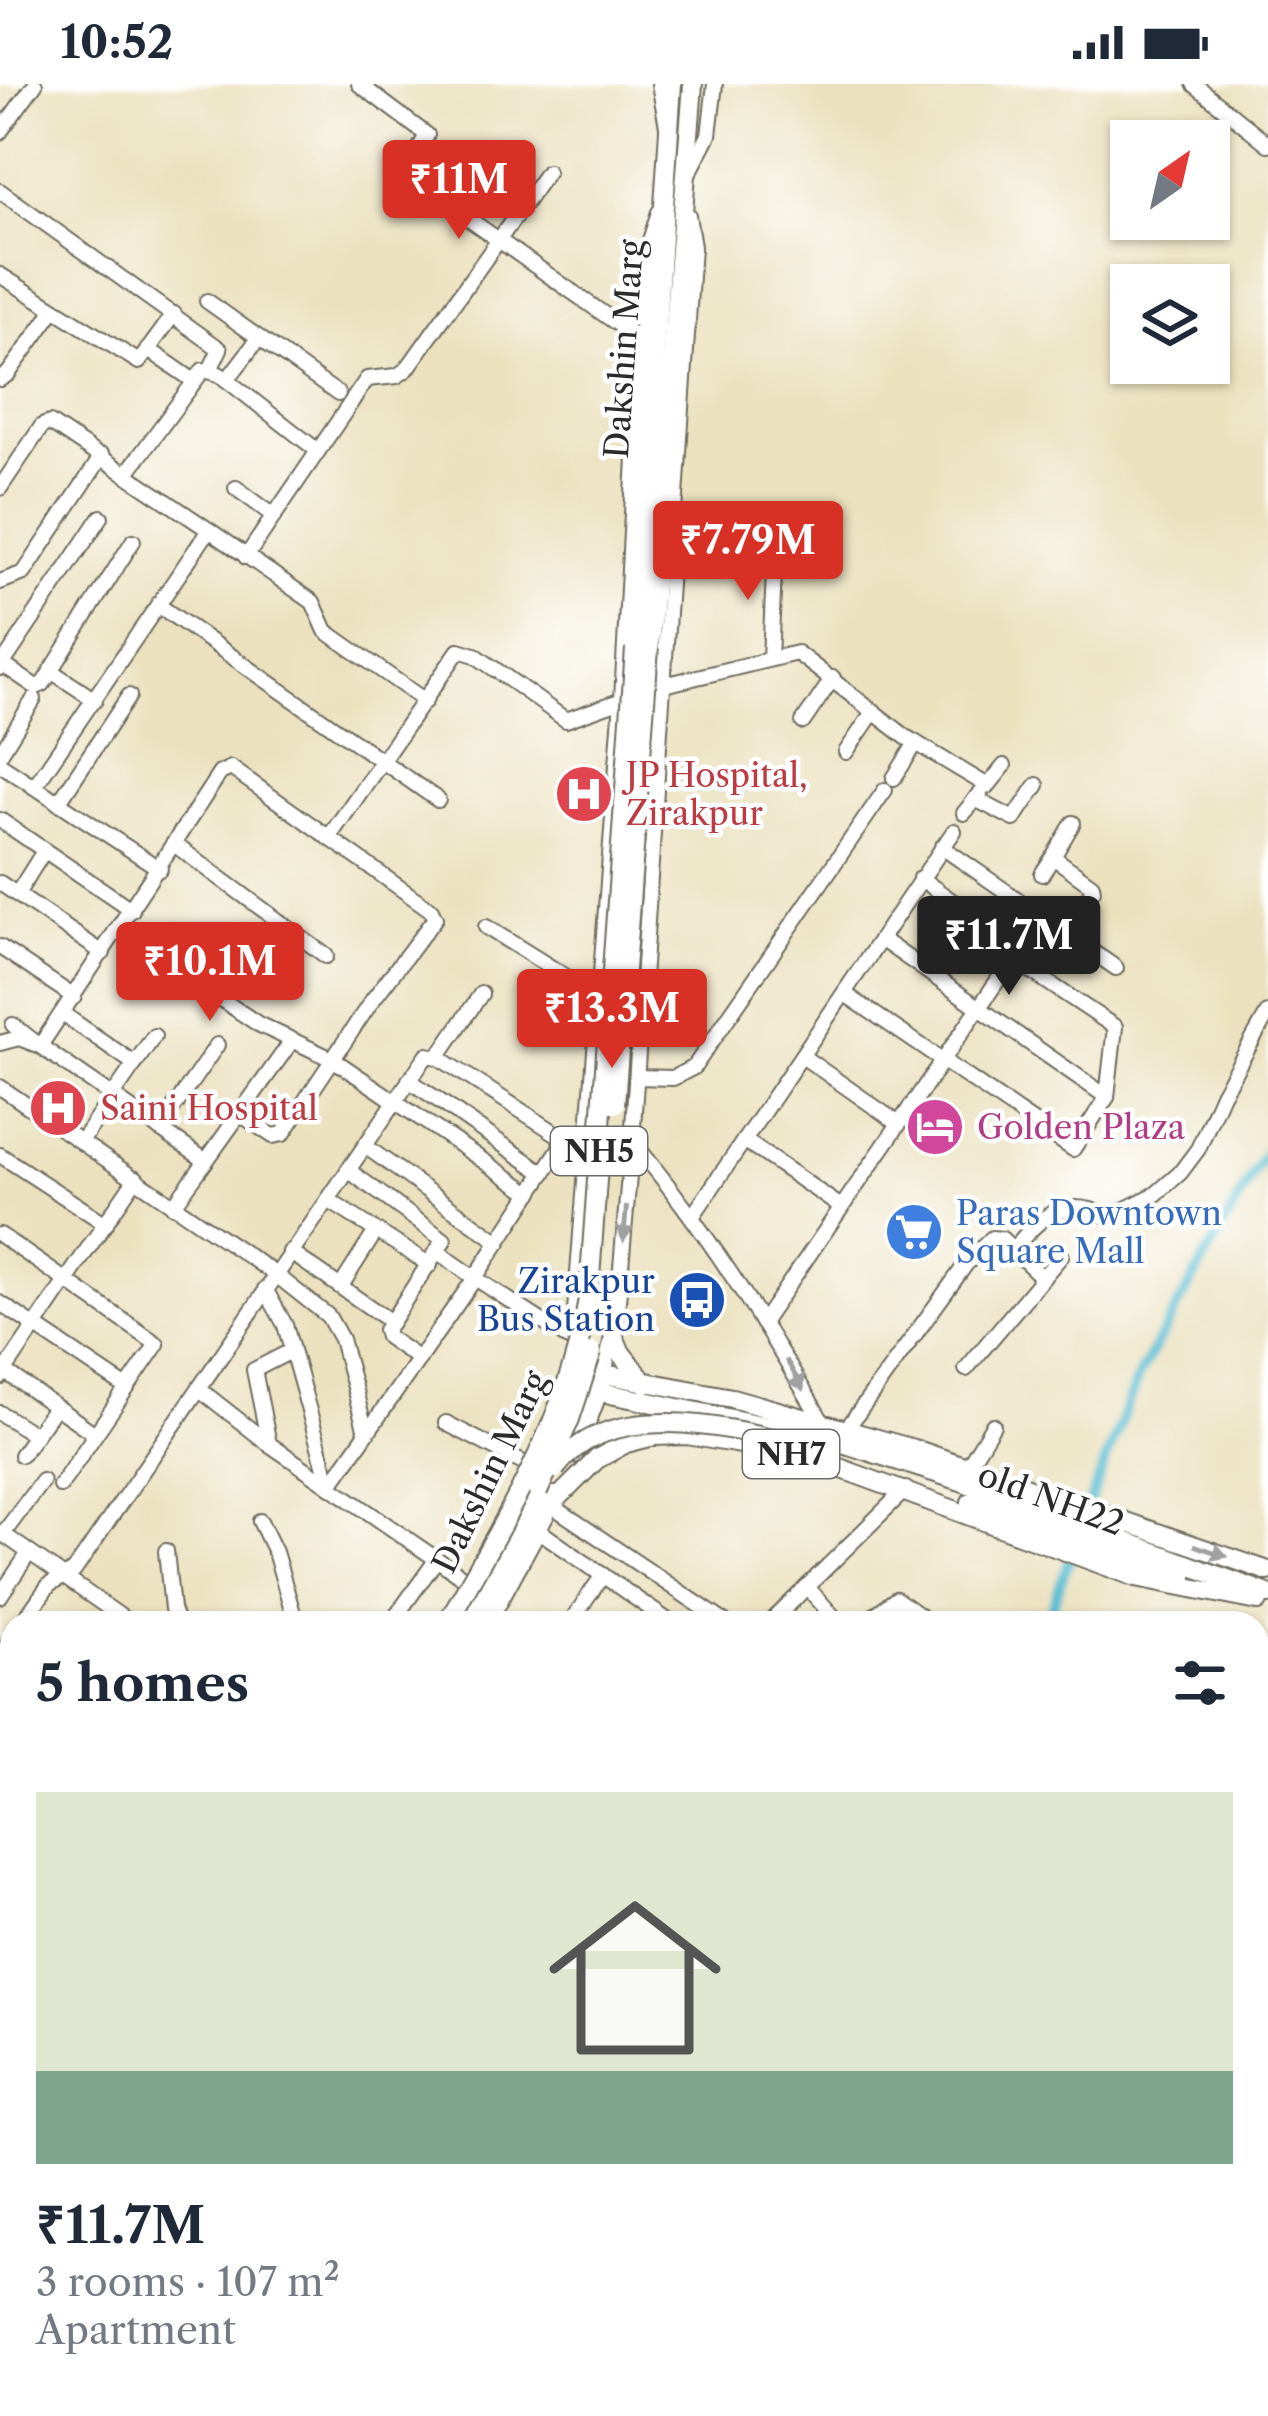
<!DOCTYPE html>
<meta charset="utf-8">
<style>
:root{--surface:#fff;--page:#f6f6f7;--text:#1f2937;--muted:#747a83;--accent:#d93025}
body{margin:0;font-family:"Libre Caslon Text",serif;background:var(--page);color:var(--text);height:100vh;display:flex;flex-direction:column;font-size:45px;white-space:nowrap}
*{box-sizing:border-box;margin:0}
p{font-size:39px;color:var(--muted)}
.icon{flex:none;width:66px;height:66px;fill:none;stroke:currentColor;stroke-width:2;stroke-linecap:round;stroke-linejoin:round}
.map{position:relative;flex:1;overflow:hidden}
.drawer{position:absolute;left:0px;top:1527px;width:1269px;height:807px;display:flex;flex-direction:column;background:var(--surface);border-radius:36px 36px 0 0;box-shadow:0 3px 9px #0004}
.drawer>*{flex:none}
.needle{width:78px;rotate:34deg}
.fabs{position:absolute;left:1110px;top:36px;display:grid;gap:24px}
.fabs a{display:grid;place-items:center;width:120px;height:120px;border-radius:0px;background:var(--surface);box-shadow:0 3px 9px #0004;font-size:60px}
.price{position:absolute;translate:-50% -102px;padding:0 27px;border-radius:12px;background:var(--accent);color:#fff;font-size:39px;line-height:78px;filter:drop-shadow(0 3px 6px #0008)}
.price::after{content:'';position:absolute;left:50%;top:72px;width:36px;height:27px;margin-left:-18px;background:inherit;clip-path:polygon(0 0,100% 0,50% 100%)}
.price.active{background:#222;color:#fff}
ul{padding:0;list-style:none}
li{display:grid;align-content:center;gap:24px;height:636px;padding:0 36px}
li span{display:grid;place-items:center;height:372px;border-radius:0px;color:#555}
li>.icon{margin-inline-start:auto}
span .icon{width:216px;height:216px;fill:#fffc;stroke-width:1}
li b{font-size:51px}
h2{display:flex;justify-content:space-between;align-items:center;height:144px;padding:0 36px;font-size:51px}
.status{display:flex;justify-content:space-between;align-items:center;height:84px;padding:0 60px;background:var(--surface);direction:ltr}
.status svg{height:33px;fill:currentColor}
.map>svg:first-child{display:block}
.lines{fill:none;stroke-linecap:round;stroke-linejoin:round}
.canal{stroke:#50bace;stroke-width:10}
.minor-casing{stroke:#6e6b5e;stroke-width:18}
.highway-casing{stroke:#6e6b5e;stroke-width:22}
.minor{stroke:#fff;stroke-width:14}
.highway{stroke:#fff;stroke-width:18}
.highway-bridge-casing{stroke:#6e6b5e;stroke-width:22;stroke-linecap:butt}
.highway-bridge{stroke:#fff;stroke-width:18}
.oneway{fill:#a0a0a0}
.labels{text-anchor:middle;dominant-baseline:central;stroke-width:9;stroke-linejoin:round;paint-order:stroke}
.shield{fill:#fff;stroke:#6b6b6b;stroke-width:3}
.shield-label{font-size:30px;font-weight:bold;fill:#2b2b2b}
.street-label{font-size:33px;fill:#2b2b2b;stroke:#fff}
.health-label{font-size:33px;fill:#be3a42;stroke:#fff;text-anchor:start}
.hotel-label{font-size:33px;fill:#b23c85;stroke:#fff;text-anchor:start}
.shop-label{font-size:33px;fill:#366cbe;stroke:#fff;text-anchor:start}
.transit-label{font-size:33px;fill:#164399;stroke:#fff;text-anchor:end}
</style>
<div class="status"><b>10:52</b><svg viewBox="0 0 49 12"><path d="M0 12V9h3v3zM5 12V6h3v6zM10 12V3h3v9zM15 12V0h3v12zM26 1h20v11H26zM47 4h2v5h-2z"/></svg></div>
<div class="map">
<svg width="1268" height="2332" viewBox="0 0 1268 2332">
<rect width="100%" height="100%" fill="#fff"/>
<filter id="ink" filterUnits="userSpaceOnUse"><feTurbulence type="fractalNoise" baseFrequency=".00833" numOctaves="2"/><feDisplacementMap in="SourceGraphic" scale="24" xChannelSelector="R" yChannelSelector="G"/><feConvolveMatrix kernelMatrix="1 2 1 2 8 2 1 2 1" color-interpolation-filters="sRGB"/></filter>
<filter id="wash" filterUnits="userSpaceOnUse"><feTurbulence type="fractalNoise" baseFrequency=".004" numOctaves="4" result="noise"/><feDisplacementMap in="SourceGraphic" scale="48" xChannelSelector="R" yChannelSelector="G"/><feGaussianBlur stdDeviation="2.7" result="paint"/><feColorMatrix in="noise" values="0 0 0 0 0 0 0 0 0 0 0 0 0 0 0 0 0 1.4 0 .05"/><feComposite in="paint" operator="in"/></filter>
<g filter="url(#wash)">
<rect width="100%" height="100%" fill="#ebe1be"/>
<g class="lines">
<g class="canal">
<polyline points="1087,1425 1139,1291 1268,1064"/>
<polyline points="1046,1539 1073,1465"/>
<polyline points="858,2322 866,2332"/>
</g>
</g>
</g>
<g filter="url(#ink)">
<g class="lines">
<defs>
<g id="minor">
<polyline points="359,0 427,51 407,86 412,95 642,257"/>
<polyline points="659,0 667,42"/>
<polyline points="1194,0 1268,60"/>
<polyline points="0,48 35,0"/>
<polyline points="688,91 709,51 715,0"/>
<polyline points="0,107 220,265 210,286"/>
<polyline points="0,191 139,278 174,230"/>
<polyline points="207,217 338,310"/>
<polyline points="148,265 194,297"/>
<polyline points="0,295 8,290 54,226"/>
<polyline points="227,296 259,254"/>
<polyline points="127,389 203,286 219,290 318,367"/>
<polyline points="0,404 42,342 50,339 209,446"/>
<polyline points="236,404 274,432"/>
<polyline points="246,473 367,295 397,292 407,285 547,88"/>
<polyline points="0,498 24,489 102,372"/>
<polyline points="158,521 438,716"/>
<polyline points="770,575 775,466"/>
<polyline points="2,580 36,603 43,600 133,457"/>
<polyline points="0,584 101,433"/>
<polyline points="51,587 95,616"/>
<polyline points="664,601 797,569 906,653 988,702 1004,682"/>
<polyline points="803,638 833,594"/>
<polyline points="846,668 874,627"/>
<polyline points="0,670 34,615"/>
<polyline points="0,680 160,785"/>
<polyline points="894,694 916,659"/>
<polyline points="34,703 209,446 313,518 326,547 425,617"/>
<polyline points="975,715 1014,735 1037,701"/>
<polyline points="58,719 129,612"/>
<polyline points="964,729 980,710"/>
<polyline points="0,736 132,826"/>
<polyline points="329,753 459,566 475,571 566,636 622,616"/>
<polyline points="174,760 326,872"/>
<polyline points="942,763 1116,884"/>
<polyline points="1042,790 1053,773"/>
<polyline points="920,794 1019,865"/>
<polyline points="0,799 103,869"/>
<polyline points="17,810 44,767"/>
<polyline points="486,843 600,914"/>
<polyline points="118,846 258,940 334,976 531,1109"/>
<polyline points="1064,847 1093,806 1092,801 1053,773 1073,739"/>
<polyline points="882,856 1107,1013"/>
<polyline points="0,863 74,913"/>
<polyline points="845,910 1073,1065 1107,1013 1115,943 1013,875"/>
<polyline points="63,930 135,980"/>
<polyline points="13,941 40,962 220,689 231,684 431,826 435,834 371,918 283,1050 273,1052 240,1030"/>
<polyline points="0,959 19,954 40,962 206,1077 173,1122"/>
<polyline points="802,972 899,1040"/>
<polyline points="438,973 481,910"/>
<polyline points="636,993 673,994 694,983 885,706"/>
<polyline points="409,996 544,1089"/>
<polyline points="0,1003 275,1190 328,1232 341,1255 366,1348"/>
<polyline points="159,1045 217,961"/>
<polyline points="82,1056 154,952"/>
<polyline points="744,1056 841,1123"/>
<path d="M632,1057C706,1144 765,1241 823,1339"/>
<polyline points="365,1062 499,1158"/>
<polyline points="0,1071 106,1140"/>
<polyline points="206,1077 291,958"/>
<polyline points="348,1086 444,1156 391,1238"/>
<polyline points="328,1116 430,1181"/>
<polyline points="692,1133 954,747"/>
<polyline points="0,1151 157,1260 60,1402"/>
<path d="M1014,1165C1039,1132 1066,1111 1109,1133L1156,1110L1180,1089L1198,1065L1222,1010L1268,929"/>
<polyline points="290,1168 391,1238 385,1246 387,1253 419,1275"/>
<polyline points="438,1168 475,1194 560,1064 561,1054"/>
<polyline points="341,1202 376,1147"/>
<polyline points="265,1205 285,1241 330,1402"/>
<polyline points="0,1219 127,1304"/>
<polyline points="762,1239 1042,832"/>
<polyline points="573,1254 622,616 646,169 659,128"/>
<polyline points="966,1285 1061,1172"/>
<polyline points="4,1287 95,1350"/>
<polyline points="604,1291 617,1229 632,1057 693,163 688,131"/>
<polyline points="0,1294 136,1094"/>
<polyline points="199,1305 269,1360 464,1494"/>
<polyline points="0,1329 35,1351"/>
<polyline points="446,1339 525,1380"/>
<polyline points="845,1347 966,1180 992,1154 1002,1155 1043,1194"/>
<polyline points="269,1360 254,1286 291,1267"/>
<polyline points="21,1371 55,1323"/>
<polyline points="968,1382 993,1341"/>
<polyline points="330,1402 475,1194 572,1257"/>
<polyline points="551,1421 726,1539"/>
<polyline points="260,1437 275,1468 296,1539"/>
<polyline points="538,1446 671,1539"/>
<polyline points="0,1448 130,1539"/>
<polyline points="3,1450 42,1397"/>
<polyline points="166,1467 172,1525 177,1539"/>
<polyline points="807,1503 839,1539"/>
<polyline points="0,1512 29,1469"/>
<polyline points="22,1539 49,1501 74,1487 427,971 438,973 568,1057 579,1059 589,1046"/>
<polyline points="391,1539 437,1475"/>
<polyline points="570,1539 603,1491"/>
<polyline points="770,1539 906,1405"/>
<polyline points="864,1539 896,1515 929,1539"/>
<polyline points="0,1571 12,1554"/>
<polyline points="1257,1582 1268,1586"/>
<polyline points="0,1653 12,1653"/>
<polyline points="1257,1710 1268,1714"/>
<polyline points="0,1769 12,1768"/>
<polyline points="0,1870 10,1852"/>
<polyline points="1257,2006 1268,2009"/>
<polyline points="0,2207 12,2216"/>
<polyline points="1257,2283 1268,2287"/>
<polyline points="0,2317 14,2326"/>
<polyline points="139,2322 153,2332"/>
<polyline points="264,2322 278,2332"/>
<polyline points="375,2322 390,2332"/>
<polyline points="440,2322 455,2332"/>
<polyline points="647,2322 653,2332"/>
<polyline points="719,2322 725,2332"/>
<polyline points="55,2332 61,2322"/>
<polyline points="188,2332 193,2322"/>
<polyline points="229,2332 236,2322"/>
<polyline points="478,2332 485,2322"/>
<polyline points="543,2332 548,2322"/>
<polyline points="1027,2332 1027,2322"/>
<polyline points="1149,2332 1151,2322"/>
<polyline points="1192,2332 1194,2322"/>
<polyline points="1265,2332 1268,2321"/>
</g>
<g id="highway">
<polyline points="649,564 693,0"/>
<polyline points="635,565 672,0"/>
<polyline points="613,1250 621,1269 646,1300"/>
<polyline points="572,1284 732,1314 917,1366 1268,1487"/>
<polyline points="567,1301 833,1356 961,1397 1268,1510"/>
<polyline points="574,1370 603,1295"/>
<polyline points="971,1418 1183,1493"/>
<polyline points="551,1421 597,1375 626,1359 654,1352 687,1351 782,1367 834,1382 1136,1493 1258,1517"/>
<polyline points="466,1539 538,1408"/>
<polyline points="486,1539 555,1412"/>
<polyline points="0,1779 12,1778"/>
<polyline points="0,1797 12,1796"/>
<polyline points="16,2332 21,2322"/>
<polyline points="32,2332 37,2322"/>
</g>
</defs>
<use href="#minor" class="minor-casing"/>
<use href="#highway" class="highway-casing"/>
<use href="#minor" class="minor"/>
<use href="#highway" class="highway"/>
<defs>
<g id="highway-bridge">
<polyline points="615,1020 649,564"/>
<path d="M555,1385C611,1309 738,1346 814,1364"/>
<polyline points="538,1408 570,1335 592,1268"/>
<path d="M447,1539C506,1432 572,1330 589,1208L635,565"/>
</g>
</defs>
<use href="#highway-bridge" class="highway-bridge-casing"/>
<use href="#highway-bridge" class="highway-bridge"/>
</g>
<defs><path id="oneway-solid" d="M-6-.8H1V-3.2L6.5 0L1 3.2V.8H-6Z" transform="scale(3)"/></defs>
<g class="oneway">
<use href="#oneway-solid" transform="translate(625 1140) rotate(95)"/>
<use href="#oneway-solid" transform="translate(795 1291) rotate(60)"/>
<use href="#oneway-solid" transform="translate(1211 1467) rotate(19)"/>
</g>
</g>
<defs>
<symbol id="hospital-disc" viewBox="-11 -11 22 22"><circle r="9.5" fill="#e0444e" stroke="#fff"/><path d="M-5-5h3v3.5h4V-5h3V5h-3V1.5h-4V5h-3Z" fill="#fff"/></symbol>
<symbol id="hotel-disc" viewBox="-11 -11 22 22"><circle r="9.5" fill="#d1479c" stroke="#fff"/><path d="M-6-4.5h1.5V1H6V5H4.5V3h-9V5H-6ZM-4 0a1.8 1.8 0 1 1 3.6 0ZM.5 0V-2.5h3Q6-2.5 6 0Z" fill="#fff"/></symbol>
<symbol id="supermarket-disc" viewBox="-11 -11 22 22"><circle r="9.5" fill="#3f7fe0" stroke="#fff"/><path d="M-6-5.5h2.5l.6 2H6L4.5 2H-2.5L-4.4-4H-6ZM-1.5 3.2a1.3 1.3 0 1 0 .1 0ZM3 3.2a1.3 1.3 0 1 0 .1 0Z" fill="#fff"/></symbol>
<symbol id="bus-disc" viewBox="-11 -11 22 22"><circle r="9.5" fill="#1a4fb4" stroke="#fff"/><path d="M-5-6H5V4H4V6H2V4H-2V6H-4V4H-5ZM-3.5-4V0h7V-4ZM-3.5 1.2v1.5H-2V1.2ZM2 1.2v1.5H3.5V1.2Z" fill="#fff"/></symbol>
</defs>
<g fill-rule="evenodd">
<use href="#hospital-disc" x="551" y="677" width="66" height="66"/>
<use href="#hospital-disc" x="25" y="991" width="66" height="66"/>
<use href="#hotel-disc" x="902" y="1010" width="66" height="66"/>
<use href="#supermarket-disc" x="881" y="1115" width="66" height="66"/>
<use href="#bus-disc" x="664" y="1183" width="66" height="66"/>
</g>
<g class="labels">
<g class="shield">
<rect x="551" y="1043" width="96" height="48" rx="9"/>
<rect x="743" y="1346" width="96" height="48" rx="9"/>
</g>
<g class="shield-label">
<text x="599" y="1067">NH5</text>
<text x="791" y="1370">NH7</text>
</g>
<g class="street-label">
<text transform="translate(624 265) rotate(-86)">Dakshin Marg</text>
<text transform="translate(490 1388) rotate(-64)">Dakshin Marg</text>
<text transform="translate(1051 1415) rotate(20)">old NH22</text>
</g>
<g class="health-label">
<text x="626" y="691">JP Hospital,<tspan x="626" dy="38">Zirakpur</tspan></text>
<text x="100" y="1024">Saini Hospital</text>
</g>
<g class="hotel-label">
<text x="977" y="1043">Golden Plaza</text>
</g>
<g class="shop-label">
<text x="956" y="1129">Paras Downtown<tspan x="956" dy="38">Square Mall</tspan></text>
</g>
<g class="transit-label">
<text x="655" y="1197">Zirakpur<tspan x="655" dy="38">Bus Station</tspan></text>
</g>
</g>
</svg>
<div class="fabs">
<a><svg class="needle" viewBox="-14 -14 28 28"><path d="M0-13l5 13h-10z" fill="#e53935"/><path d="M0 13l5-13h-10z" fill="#747a83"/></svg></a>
<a><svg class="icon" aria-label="layers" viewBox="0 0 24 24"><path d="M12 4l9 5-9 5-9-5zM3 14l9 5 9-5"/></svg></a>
</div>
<b class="price" style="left:459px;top:158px">₹11M</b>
<b class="price" style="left:748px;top:519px">₹7.79M</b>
<b class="price active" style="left:1009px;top:914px">₹11.7M</b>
<b class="price" style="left:210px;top:940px">₹10.1M</b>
<b class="price" style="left:612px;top:987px">₹13.3M</b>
<section class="drawer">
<h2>5 homes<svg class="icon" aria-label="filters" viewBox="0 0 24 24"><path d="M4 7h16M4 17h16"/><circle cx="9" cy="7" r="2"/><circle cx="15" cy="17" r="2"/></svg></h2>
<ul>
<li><span style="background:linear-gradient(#dfe7d0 75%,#7fa58c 0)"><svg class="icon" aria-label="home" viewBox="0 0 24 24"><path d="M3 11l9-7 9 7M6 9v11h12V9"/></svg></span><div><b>₹11.7M</b><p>3 rooms · 107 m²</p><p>Apartment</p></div></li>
</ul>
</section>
</div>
